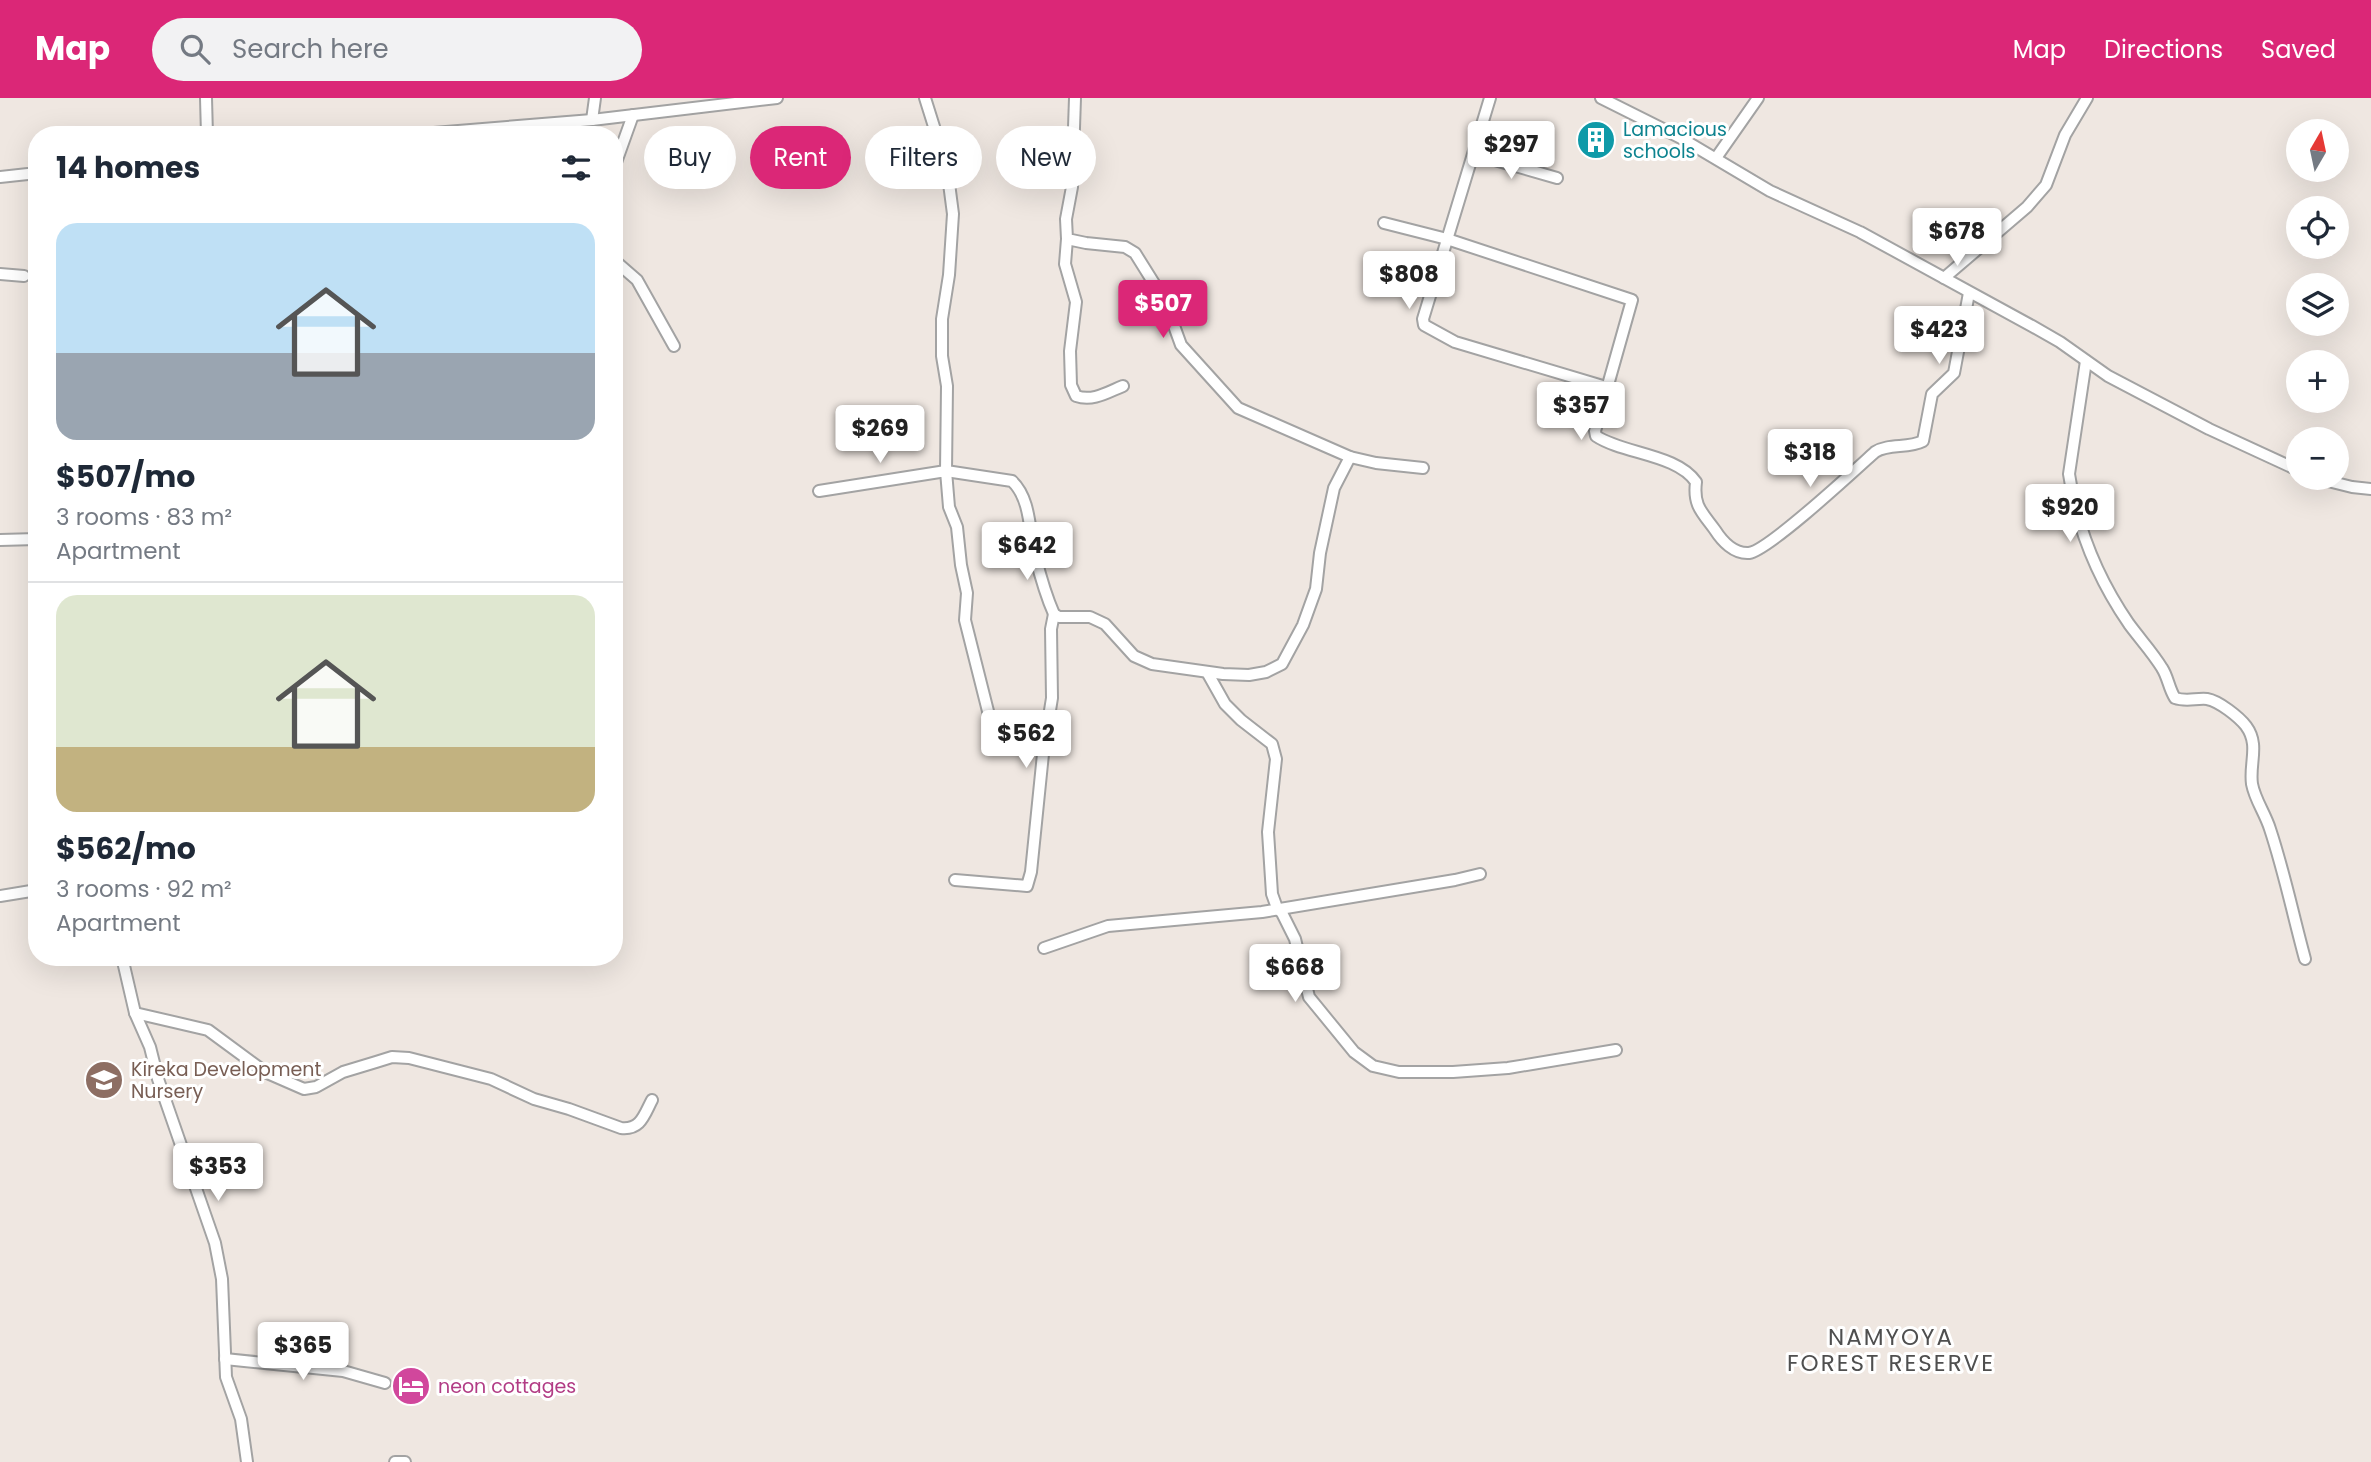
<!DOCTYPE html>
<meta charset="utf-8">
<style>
:root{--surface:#fff;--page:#f2f2f3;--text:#1f2937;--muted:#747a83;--line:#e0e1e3;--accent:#db2777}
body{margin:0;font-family:Poppins,sans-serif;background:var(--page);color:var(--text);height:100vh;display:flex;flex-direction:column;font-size:26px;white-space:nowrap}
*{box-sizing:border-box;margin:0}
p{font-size:23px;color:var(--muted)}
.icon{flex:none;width:38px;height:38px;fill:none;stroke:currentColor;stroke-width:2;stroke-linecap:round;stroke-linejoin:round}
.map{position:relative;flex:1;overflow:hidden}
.sheet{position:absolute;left:28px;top:28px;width:595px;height:840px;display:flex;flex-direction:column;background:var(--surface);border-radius:28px;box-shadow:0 7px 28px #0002}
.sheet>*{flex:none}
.top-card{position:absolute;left:644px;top:28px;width:665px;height:63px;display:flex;gap:14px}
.needle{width:46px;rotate:9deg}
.fabs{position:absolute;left:2286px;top:21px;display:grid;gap:14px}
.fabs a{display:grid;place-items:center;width:63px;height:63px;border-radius:50%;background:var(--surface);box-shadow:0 7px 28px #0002;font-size:35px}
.price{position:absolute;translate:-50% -60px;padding:0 16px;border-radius:7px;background:#fff;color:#222;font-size:23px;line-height:46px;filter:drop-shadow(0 2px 4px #0008)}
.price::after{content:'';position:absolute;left:50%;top:42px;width:21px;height:16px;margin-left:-10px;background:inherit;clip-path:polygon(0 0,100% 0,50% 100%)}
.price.selected{background:var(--accent);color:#fff}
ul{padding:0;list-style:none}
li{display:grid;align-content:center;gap:14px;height:371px;padding:0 28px}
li+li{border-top:2px solid var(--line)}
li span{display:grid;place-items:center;height:217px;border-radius:21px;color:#555}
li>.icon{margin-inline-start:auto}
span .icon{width:126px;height:126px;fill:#fffc;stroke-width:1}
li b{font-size:30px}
h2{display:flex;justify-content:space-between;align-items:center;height:84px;padding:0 28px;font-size:30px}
.pill{padding:0 24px;border-radius:32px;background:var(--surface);box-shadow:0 7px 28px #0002;font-size:24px;line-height:63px}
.pill.selected{background:var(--accent);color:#fff}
header{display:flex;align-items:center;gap:42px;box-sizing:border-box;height:98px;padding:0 35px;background:var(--accent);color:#fff}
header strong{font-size:33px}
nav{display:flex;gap:38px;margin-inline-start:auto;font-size:24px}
.search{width:490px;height:63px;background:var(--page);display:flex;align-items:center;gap:18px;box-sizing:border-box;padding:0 24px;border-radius:38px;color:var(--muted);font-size:26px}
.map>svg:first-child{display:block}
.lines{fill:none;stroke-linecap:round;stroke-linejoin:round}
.minor-casing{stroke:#a3a3a3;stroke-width:14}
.minor{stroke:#fff;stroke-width:10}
.labels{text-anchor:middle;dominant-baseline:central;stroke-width:6;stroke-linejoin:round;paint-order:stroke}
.culture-label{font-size:19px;fill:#0d838f;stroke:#fff;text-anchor:start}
.education-label{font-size:19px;fill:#785e54;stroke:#fff;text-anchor:start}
.hotel-label{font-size:19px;fill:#b23c85;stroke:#fff;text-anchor:start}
.quarter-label{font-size:23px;letter-spacing:2px;fill:#4f4f4f;stroke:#fff}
</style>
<header>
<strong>Map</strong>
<div class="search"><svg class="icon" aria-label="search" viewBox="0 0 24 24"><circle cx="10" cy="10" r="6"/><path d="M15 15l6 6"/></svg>Search here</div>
<nav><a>Map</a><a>Directions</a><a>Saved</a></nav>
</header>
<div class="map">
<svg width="2371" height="1364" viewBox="0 0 2371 1364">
<rect width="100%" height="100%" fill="#efe7e1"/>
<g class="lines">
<defs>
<g id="minor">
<polyline points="206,0 207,37"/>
<path d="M925,0L947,70L953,116L949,177L942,221V258L947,288L946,373L1012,383C1031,401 1029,433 1035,457C1040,477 1046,498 1054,516L1059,519H1090L1105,526L1134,558L1152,566L1223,576L1249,577L1266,574L1282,566L1303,527L1316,491L1320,455L1334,390L1350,359"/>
<polyline points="1075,0 1072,89 1066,121 1067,141 1086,145 1125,149 1135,155 1165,203 1181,247 1238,310 1350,359 1376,365 1423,370"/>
<polyline points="1490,0 1423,221 1424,227 1455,244 1606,289"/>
<polyline points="1601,0 1679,39 1770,93 1860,134 2032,228 2060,244 2108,278 2209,331 2298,372"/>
<polyline points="592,22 595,0"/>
<polyline points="409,37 592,22 777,0"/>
<polyline points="1474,56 1557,80"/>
<polyline points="1716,60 1758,0"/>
<polyline points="614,70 633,17"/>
<polyline points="0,79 37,75"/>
<path d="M1384,125L1447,141L1632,202L1595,333L1596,338C1623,356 1677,356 1696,384C1693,408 1702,414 1715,432C1722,443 1734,456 1749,455C1769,452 1855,372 1875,354C1889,345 1908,351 1923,343L1932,296L1954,275L1969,195"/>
<path d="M1067,141L1065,166L1076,204L1070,253L1071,287L1076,298C1093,304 1108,294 1123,288"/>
<polyline points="614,162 637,182 674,248"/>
<polyline points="0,176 24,178"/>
<polyline points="1944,180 2027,109 2046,87 2065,37 2087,0"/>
<path d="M2086,263L2069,376C2077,430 2098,481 2129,526C2140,541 2153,555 2162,570C2168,579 2169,591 2175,600C2186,604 2196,600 2207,601C2219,603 2239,619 2246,628C2260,647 2249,665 2252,686C2255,702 2265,715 2270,731C2284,773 2293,817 2305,861"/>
<polyline points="2316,380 2352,389 2371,391"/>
<polyline points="819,393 946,373 949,409 957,429 961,467 967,495 965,522 995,641 1044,648"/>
<polyline points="0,442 37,441"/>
<polyline points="1207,574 1225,606 1241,622 1272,646 1276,661 1268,734 1272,796 1277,810 1282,815 1295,841 1309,899 1354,954 1373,968 1399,974 1453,974 1508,970 1616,952"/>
<polyline points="955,782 1027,788 1031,774 1043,656 1052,600 1051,531 1054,516"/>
<polyline points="0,798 37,792"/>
<polyline points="1044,850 1108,828 1262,814 1455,782 1480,776"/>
<polyline points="122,859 135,915 150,949 158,981 215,1145 222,1181 226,1279 241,1321 247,1364"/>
<path d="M135,915L208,932L265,974L304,991L316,989L343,974L376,964L392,959L409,960L491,981L534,1001L569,1011L621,1030C641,1032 644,1017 652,1002"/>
<polyline points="225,1261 343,1273 385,1285"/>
<polyline points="395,1364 405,1364"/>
</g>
</defs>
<use href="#minor" class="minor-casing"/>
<use href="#minor" class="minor"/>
</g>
<defs>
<symbol id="building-disc" viewBox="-11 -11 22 22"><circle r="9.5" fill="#0f9aa8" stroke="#fff"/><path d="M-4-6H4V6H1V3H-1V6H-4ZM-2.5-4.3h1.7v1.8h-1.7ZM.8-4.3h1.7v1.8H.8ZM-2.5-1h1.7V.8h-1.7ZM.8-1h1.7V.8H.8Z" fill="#fff"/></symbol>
<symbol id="school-disc" viewBox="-11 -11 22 22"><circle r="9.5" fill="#8d6e63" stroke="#fff"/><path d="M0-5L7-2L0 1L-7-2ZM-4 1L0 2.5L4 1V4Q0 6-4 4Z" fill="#fff"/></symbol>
<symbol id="hotel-disc" viewBox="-11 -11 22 22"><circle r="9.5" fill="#d1479c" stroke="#fff"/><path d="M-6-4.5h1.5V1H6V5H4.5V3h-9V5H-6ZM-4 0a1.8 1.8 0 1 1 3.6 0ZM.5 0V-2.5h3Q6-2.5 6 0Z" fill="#fff"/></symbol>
</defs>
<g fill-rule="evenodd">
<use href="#building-disc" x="1574" y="20" width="44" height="44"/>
<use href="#school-disc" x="82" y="960" width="44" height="44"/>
<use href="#hotel-disc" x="389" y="1266" width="44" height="44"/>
</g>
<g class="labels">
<g class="culture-label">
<text x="1623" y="31">Lamacious<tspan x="1623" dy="22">schools</tspan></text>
</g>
<g class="education-label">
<text x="131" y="971">Kireka Development<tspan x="131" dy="22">Nursery</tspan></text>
</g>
<g class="hotel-label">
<text x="438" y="1288">neon cottages</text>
</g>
<g class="quarter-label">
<text x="1891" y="1239">NAMYOYA<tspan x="1891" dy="26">FOREST RESERVE</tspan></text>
</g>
</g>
</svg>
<div class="fabs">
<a><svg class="needle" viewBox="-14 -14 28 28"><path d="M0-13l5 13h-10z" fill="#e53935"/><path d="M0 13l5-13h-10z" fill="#747a83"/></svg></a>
<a><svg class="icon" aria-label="locate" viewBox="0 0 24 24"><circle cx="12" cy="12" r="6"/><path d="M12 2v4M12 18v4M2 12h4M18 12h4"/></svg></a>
<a><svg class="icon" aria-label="layers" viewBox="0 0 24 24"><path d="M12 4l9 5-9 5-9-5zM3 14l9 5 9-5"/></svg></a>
<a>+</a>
<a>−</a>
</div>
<b class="price" style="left:1511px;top:83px">$297</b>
<b class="price" style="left:1957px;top:170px">$678</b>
<b class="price" style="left:1409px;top:213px">$808</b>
<b class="price selected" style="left:1163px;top:242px">$507</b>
<b class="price" style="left:1939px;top:268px">$423</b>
<b class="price" style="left:1581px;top:344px">$357</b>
<b class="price" style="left:880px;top:367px">$269</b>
<b class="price" style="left:1810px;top:391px">$318</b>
<b class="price" style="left:2070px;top:446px">$920</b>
<b class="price" style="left:1027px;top:484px">$642</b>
<b class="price" style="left:1026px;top:672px">$562</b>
<b class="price" style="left:1295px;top:906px">$668</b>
<b class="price" style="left:218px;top:1105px">$353</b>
<b class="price" style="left:303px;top:1284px">$365</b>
<div class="top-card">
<a class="pill">Buy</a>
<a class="pill selected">Rent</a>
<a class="pill">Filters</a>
<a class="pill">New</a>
</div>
<section class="sheet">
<h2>14 homes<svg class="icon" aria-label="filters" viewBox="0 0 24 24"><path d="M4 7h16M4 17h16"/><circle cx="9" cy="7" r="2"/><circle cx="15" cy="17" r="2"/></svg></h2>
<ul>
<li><span style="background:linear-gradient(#bfe0f5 60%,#9aa5b1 0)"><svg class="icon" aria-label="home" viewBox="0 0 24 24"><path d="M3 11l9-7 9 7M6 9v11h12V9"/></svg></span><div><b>$507/mo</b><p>3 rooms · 83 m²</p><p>Apartment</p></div></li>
<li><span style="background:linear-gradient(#dfe7d0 70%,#c2b280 0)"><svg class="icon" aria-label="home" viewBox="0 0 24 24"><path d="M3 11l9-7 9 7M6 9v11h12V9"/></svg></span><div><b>$562/mo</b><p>3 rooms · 92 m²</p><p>Apartment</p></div></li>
</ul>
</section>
</div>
